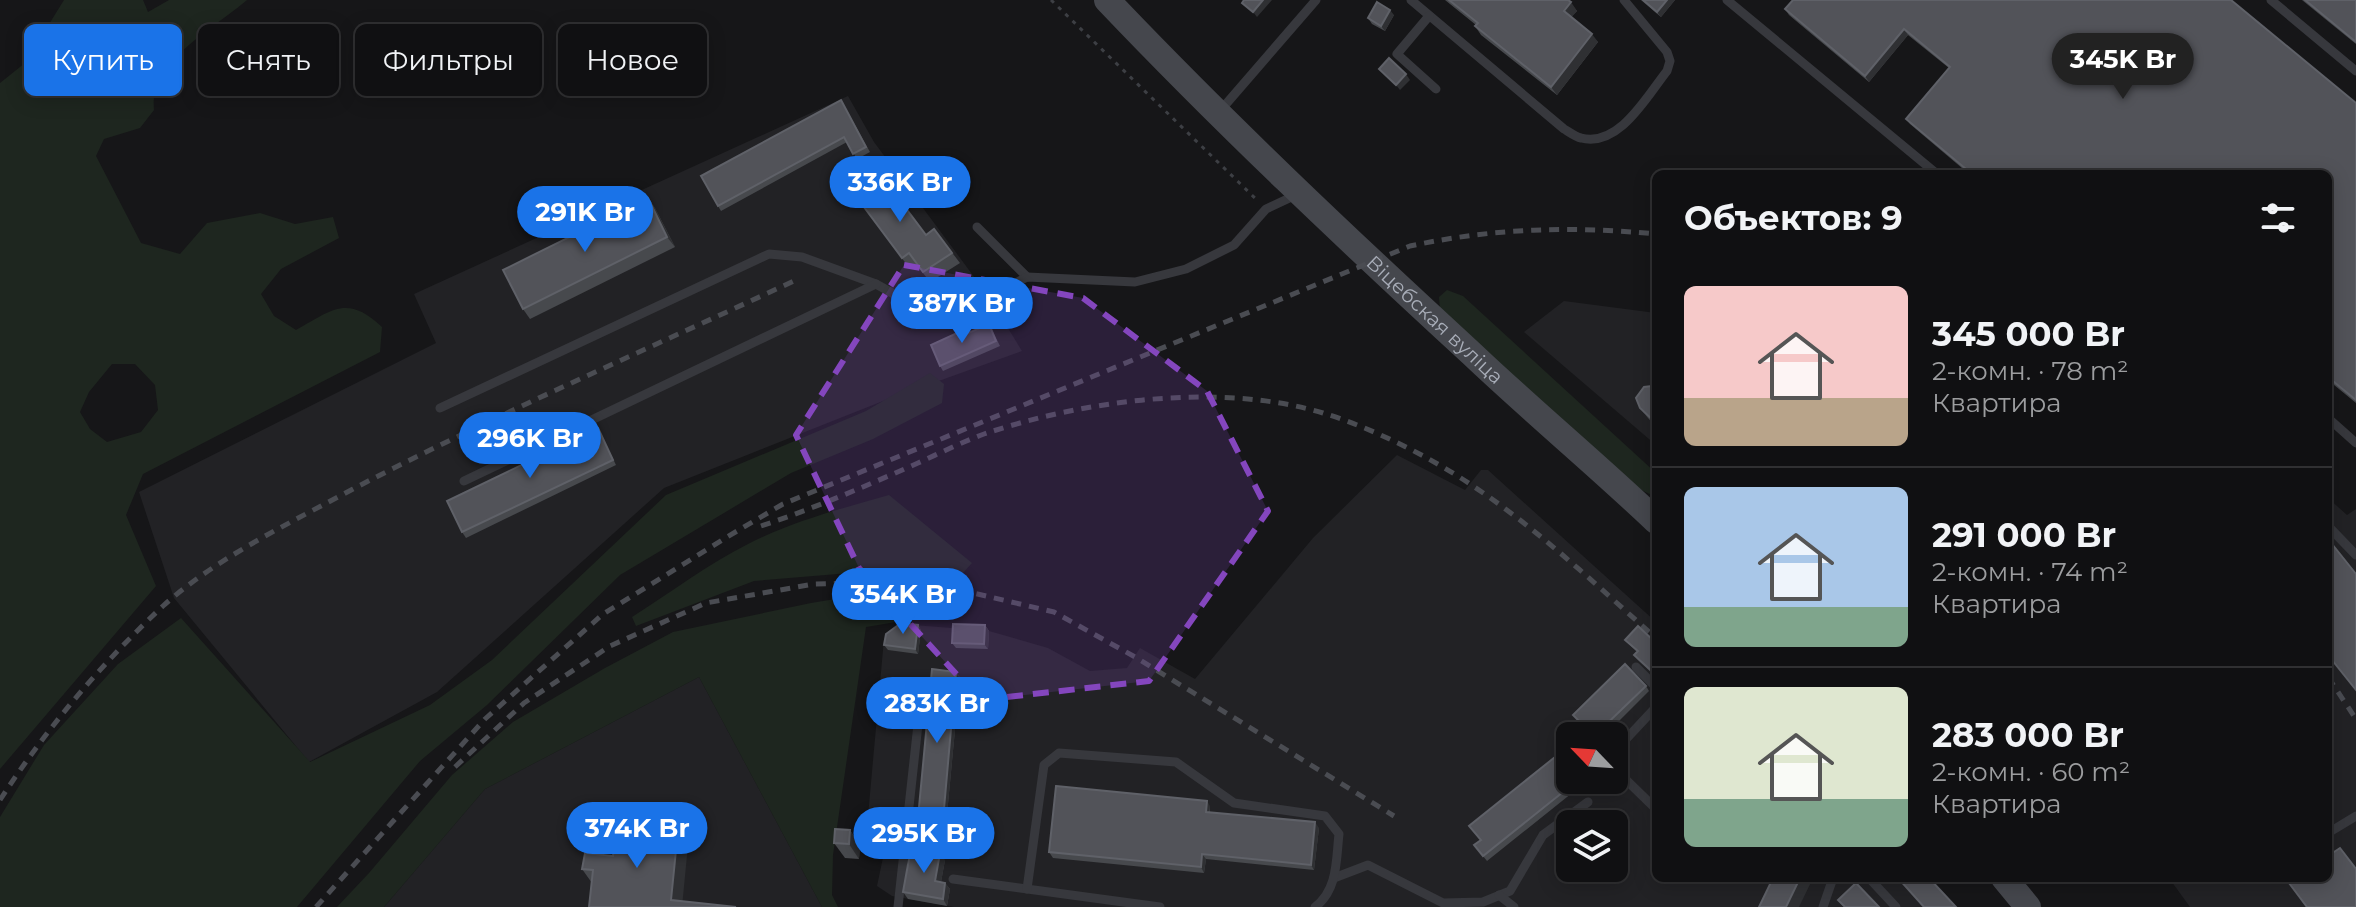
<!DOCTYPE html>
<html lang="ru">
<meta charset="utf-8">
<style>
:root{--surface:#101012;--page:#19191b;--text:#f1f3f6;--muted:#9c9d9f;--line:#303032;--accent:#1a73e8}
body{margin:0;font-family:Montserrat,sans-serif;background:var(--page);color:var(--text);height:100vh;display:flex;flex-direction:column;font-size:30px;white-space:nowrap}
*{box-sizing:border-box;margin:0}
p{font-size:26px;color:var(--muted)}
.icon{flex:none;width:44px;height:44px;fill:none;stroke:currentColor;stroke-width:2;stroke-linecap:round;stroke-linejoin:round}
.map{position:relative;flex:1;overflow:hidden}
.panel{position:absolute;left:1652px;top:170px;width:680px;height:712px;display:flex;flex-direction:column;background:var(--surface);border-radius:12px;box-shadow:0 4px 20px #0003,0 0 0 2px var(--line)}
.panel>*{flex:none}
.top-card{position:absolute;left:24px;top:24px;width:760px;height:72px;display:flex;gap:16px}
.needle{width:52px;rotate:295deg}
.fabs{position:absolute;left:1556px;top:722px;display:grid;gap:16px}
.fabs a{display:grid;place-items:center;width:72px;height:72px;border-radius:12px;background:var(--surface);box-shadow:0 4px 20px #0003,0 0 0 2px var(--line);font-size:40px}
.price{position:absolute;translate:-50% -68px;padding:0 18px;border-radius:28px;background:var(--accent);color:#fff;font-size:26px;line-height:52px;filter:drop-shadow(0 2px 4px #0008)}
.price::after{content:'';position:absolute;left:50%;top:48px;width:24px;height:18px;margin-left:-12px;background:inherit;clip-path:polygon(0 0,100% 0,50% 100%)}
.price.on{background:#222;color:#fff}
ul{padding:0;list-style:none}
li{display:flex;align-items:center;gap:24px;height:200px;padding:0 32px}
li+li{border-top:2px solid var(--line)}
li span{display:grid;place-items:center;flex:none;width:224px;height:160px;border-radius:12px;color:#555}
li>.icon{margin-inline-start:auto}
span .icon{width:96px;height:96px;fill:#fffc;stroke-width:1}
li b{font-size:34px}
h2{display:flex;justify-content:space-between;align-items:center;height:96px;padding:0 32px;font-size:34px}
.pill{padding:0 28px;border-radius:12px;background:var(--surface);box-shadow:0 4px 20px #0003,0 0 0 2px var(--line);font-size:28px;line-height:72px}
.pill.on{background:var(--accent);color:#fff}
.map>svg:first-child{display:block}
.built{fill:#222225;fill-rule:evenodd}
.green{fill:#1e261f;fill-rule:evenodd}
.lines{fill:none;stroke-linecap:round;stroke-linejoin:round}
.path{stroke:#3d3f44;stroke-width:3;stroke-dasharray:4 6;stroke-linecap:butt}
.lane{stroke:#37383d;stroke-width:9}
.secondary{stroke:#45474d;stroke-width:26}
.rail{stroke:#4a4c52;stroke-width:5;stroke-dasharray:10 8;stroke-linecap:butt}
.wall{fill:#47494d}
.shaded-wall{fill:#2f3033}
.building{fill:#525359;stroke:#5f6168;stroke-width:2}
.marked{fill:#8446be;fill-opacity:0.2;stroke:#8446be;stroke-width:6;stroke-dasharray:16 10;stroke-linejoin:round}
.labels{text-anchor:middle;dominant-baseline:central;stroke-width:7;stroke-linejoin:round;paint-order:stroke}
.street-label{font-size:20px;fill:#a8adb8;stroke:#111113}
</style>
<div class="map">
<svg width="2356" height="907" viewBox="0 0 2356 907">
<rect width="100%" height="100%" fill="#161618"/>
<g class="built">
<polygon points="848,96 874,142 989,297 1022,351 883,401 664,488 437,692 309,762 174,598 139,492 436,343 414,294"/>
<polygon points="1564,301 1656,313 1656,445 1524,332"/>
<path d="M1397,455L1465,490L1481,470H1488L1656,622V878H1928L1955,907H954L892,896L877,886L884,853L867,827L884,639L901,624L989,631L1048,648L1090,671L1127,668L1140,648L1195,679L1313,538ZM1570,736H1614V780H1570ZM1570,824H1614V868H1570Z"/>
<polygon points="2328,498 2347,515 2356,509 2356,907 2190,907 2169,878 2328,878"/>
<polygon points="699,677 822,907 384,907 485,789"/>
</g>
<g class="green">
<path d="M64,0H143L148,12L169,0H247C215,28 149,61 154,110L140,128L104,139L96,156L141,243L180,254L207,223L260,213L295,224L333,217L339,238L281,269L261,294L274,316L296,330C332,310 347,294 382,327L380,352L143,474L126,515L156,586L0,769V83L25,63ZM112,364H135L155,385L158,410L141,432L107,442L90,429L80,412L89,392Z"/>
<polygon points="1447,290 1463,296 1656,473 1656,497 1637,488 1440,310 1439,297"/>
<polygon points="930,373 944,384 942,403 873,439 791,473 620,575 487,705 420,761 297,907 0,907 0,817 44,745 118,664 181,618 310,762 430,705 492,660 666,495 866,411"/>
<path d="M889,495L972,563L961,575L886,570L754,581L636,626L632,617C670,593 708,564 748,544C793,521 840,509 889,495Z"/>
<polygon points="871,593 958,602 963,611 866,627 833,855 832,895 838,907 822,907 699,677 485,789 384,907 337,907 369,873 452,775 513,722 605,668 673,632 811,603"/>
</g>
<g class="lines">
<polyline class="path" points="1051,0 1258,201"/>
<g class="lane">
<path d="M1411,0L1564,129C1569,132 1576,137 1581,138C1619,148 1647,96 1667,71L1670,61L1667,52L1624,0"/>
<polyline points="1727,0 1937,174"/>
<polyline points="2271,0 2356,71"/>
<polyline points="1429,16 1397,54 1436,89"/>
<polyline points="1220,111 1316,0"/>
<polyline points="977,227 1027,277"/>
<polyline points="440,408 769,254 802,257 876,284 917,307 989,297 1027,277 1135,282 1186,269 1234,245 1266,209 1298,194"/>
<polyline points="2328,418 2356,443"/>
<polyline points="464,481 876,284"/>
<polyline points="2328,526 2356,555"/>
<polyline points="1636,667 1656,687"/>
<polyline points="1614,752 1656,707"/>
<polyline points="1614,765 1617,771 1656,809"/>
<polyline points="2328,833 2356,816"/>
<polyline points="1334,878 1368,865 1443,903 1483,902 1510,891 1543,835 1588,802"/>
<polyline points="1869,878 1896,907"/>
<polyline points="953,879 1160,907"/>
<path d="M1027,889L1044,765L1059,753L1176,762L1234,803L1325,816L1339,834C1336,860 1338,890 1315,907"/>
<polyline points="1499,895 1514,907"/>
<polyline points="898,907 921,697"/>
<polyline points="1823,907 1833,878"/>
</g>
<g class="secondary">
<path id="s1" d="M1107,0C1224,123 1347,239 1472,354C1532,411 1596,464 1656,521"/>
<polyline points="2004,878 2028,907"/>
</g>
<g class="rail">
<path d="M761,526C815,508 866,486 918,463C940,453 962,442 984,434C1085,400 1220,382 1323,413C1372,428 1428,456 1470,484C1537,528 1596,585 1656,638"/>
<polyline points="2328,677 2356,719"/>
<polyline points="455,767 524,703 610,646 706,603 814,584 922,581 1054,612 1135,657 1394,816"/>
<path d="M0,800C46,729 101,664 163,606C216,558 290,523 353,489C497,414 648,349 796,280"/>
<path d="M316,907L485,719L603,614L727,537L783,504L1410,246C1495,228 1570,226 1656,234"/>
</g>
</g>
<g class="wall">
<polygon points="1445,0 1568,0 1577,11 1571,17 1598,42 1557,95 1481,35 1475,26 1476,25"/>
<polygon points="1641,0 1675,0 1661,17"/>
<polygon points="2302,0 2356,0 2356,44"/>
<polygon points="1785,9 2356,103 2356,403 2328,380 2328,174 1969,174 1910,124 1906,119 1949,68 1908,35 1869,82 1789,15"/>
<polygon points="1394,15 1385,31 1372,24 1368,18"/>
<polygon points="841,100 870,152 857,159 847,142 721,211 718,206"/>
<polygon points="852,191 926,235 934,229 960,263 930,282 916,264 910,269"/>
<polygon points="648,198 655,208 675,247 530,319 523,309"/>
<polygon points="992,330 1000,346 943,371 940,366 960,337"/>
<polygon points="1656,388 1656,427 1648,418 1640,408"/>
<polygon points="598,428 616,465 466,538 462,532"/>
<polygon points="918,625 921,630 918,654 888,650 884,645"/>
<polygon points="985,625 989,631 988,649 956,648 952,643"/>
<polygon points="1625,640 1656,643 1656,677 1638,660 1634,655 1637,652"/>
<polygon points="960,677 946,825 922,823 918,818"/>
<polygon points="1646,686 1649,691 1604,736 1593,736 1573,715"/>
<polygon points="1570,780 1598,780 1601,784 1589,794 1582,785 1487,861 1474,845"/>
<polygon points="1210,806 1210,812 1319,828 1314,870 1206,859 1204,873 1053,858 1049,852"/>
<polygon points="678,830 688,845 589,907 592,883 582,869"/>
<polygon points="850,830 860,846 859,859 845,858 834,843"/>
<polygon points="945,860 941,882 945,883 950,889 947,906 908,899 903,892"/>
</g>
<g class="shaded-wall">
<polygon points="1263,0 1272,0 1257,17 1253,12"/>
<polygon points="1667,0 1675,0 1661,17 1657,12"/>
<polygon points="1571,2 1577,11 1570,19 1564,11"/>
<polygon points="1390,10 1394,15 1385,31 1381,26"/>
<polygon points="1904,29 1908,35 1869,82 1865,76"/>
<polygon points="1592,34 1598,42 1557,95 1551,87"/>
<polygon points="1406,74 1410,80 1400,90 1396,85"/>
<polygon points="648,198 655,208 675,247 667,237"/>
<polygon points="918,625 921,630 918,654 915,649"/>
<polygon points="985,625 989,631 988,649 984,644"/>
<polygon points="956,672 960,677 946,825 943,820"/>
<polygon points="1207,801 1210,806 1209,817 1206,812"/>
<polygon points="1315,822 1319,828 1314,870 1311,865"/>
<polygon points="678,830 688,845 682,907 671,900"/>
<polygon points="850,830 860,846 859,859 849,844"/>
<polygon points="940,853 945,860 940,888 935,881"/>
<polygon points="1202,854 1206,859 1204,873 1201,867"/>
<polygon points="1800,878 1813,878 1799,907 1786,907"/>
<polygon points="945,883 950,889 947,906 943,899"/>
</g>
<g class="building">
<polygon points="1244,0 1263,0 1253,12 1242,3"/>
<polygon points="1449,0 1568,0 1571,2 1564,11 1592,34 1551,87 1475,26 1478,23"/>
<polygon points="1643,0 1667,0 1657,12"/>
<polygon points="1793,0 2231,0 2356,103 2356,400 2328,377 2328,174 1972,174 1906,119 1950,67 1904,29 1865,76 1785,9"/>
<polygon points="2305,0 2356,0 2356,42"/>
<polygon points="1377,2 1390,10 1381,26 1368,18"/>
<polygon points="1389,58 1406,74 1396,85 1379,69"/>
<polygon points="841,100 866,147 853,154 844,137 718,206 701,176"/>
<polygon points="878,171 926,235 934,229 952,253 923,272 909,253 902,258 852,191"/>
<polygon points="648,198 667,237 523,309 503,270"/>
<polygon points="989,324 996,341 940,366 931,345 957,333 959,337"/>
<polygon points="1652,386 1656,388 1656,423 1640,408 1636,398 1644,387"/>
<polygon points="598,428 613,460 462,532 447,501"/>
<polygon points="2328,539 2356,574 2356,690 2328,655"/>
<polygon points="901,623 918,625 915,649 884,645 886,634"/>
<polygon points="953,624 985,625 984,644 952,643"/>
<polygon points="1638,626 1656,643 1656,675 1634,655 1638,651 1625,640"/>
<polygon points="1625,664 1646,686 1594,736 1573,715"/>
<polygon points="932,669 956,672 943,820 918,818"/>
<polygon points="1570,745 1570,780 1578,780 1483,856 1474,845 1481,840 1469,826"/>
<polygon points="1579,780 1597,780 1586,789"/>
<polygon points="1056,786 1207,801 1206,812 1315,822 1311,865 1202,854 1201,867 1049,852"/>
<polygon points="617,822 678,830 671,900 736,907 589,907 593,870 582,869 585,853 613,856"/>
<polygon points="835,829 850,830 849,844 834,843"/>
<polygon points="911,848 940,853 935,881 945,883 943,899 903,892"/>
<polygon points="2340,848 2356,869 2356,907 2307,907 2289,883 2296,878 2328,878 2328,856"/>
<polygon points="1773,878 1800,878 1786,907 1759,907"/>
<polygon points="1898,878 1929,878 1956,907 1924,907"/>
<polygon points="1856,883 1879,907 1845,907 1838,900"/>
</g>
<path class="marked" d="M904,265L1083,298L1207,391L1268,511L1149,681L980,700L859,568L796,435Z"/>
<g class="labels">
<g class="street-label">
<text stroke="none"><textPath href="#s1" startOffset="458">Віцебская вуліца</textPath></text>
</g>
</g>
</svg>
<div class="fabs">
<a><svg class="needle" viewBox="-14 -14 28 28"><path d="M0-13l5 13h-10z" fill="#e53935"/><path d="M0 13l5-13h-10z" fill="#9c9d9f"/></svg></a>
<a><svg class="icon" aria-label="layers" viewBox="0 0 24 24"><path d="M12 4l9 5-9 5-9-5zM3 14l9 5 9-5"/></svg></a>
</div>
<b class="price on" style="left:2123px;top:101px">345K Br</b>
<b class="price" style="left:900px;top:224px">336K Br</b>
<b class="price" style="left:585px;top:254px">291K Br</b>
<b class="price" style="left:962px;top:345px">387K Br</b>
<b class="price" style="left:530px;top:480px">296K Br</b>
<b class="price" style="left:903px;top:636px">354K Br</b>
<b class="price" style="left:937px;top:745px">283K Br</b>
<b class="price" style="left:637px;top:870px">374K Br</b>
<b class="price" style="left:924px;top:875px">295K Br</b>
<div class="top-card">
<a class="pill on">Купить</a>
<a class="pill">Снять</a>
<a class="pill">Фильтры</a>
<a class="pill">Новое</a>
</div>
<section class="panel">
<h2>Объектов: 9<svg class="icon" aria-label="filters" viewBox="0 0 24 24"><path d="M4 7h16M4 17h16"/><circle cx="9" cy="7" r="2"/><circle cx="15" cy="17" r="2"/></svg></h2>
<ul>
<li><span style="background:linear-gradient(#f6c9c9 70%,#b9a48a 0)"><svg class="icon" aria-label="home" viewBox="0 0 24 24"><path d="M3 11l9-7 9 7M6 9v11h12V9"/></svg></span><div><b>345 000 Br</b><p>2-комн. · 78 m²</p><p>Квартира</p></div></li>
<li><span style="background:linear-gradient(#a9c7e8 75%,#7fa58c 0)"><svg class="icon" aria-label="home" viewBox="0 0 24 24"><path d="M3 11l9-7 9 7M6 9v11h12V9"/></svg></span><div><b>291 000 Br</b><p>2-комн. · 74 m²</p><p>Квартира</p></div></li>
<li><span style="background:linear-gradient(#dfe7d0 70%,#7fa58c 0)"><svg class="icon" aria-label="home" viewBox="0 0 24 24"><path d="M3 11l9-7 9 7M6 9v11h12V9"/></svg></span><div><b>283 000 Br</b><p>2-комн. · 60 m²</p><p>Квартира</p></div></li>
</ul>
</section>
</div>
